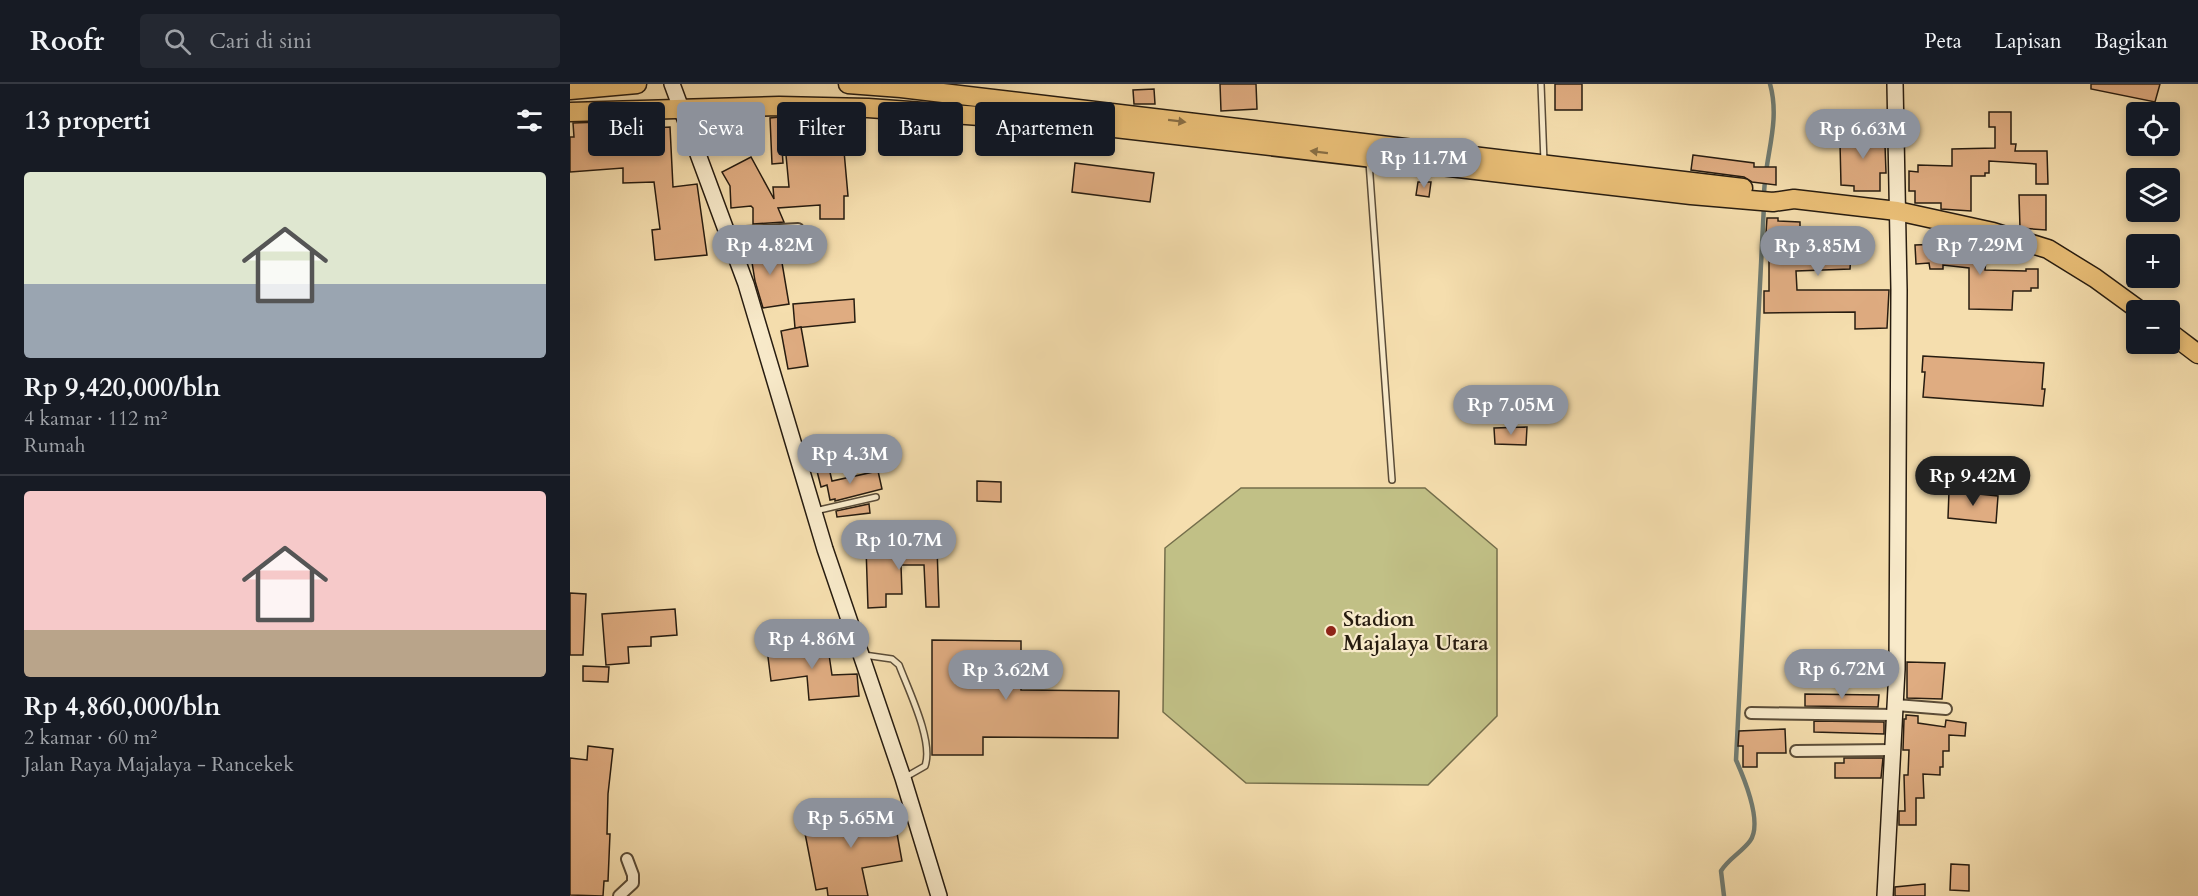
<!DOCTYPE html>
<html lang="id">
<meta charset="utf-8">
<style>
:root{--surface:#171b24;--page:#242831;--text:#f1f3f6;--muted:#9ea1a6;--line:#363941;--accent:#8c9099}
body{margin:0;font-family:Cardo,serif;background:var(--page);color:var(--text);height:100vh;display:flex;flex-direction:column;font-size:22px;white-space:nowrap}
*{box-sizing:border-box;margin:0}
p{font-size:20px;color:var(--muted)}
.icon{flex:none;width:33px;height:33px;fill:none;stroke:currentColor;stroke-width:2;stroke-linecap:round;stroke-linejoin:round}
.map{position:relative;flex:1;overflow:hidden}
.panel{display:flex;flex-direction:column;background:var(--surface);width:570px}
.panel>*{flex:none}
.top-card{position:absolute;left:18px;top:18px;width:570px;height:54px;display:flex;gap:12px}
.fabs{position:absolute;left:1556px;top:18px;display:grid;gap:12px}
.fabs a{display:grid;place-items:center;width:54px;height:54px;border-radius:6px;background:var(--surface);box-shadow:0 3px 9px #0003;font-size:30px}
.price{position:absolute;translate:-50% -51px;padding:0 14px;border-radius:21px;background:var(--accent);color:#fff;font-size:20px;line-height:39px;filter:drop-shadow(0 2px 3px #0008)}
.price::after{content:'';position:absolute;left:50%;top:36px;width:18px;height:14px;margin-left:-9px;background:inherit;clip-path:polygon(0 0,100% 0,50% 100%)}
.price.current{background:#222;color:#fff}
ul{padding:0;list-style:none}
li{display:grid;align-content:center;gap:12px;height:318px;padding:0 24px}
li+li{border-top:2px solid var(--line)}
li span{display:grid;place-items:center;height:186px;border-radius:6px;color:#555}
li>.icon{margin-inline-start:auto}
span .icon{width:108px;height:108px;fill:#fffc;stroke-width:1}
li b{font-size:26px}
h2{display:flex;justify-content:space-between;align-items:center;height:72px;padding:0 24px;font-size:26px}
.chip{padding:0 21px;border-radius:6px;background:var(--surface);box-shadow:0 3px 9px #0003;font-size:21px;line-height:54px}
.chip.current{background:var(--accent);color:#fff}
header{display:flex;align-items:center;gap:36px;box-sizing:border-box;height:84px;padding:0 30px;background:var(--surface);border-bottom:2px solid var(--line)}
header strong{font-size:28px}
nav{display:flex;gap:33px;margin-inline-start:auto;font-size:21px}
.search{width:420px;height:54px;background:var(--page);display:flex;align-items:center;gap:15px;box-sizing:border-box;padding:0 21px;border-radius:6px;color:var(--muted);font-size:22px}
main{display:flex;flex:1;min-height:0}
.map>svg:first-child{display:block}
.green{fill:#c1c086;stroke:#746e4b;stroke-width:1.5}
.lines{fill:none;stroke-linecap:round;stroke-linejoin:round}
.stream{stroke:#6f7b72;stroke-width:4.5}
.building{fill:#dfac81;stroke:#271c10;stroke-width:1.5}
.lane-casing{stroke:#5a4c38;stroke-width:8}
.street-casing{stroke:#5a4c38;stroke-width:14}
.secondary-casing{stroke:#271c10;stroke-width:18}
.primary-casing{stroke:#271c10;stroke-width:21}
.lane{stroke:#f8eaca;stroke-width:5}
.street{stroke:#f8eaca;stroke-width:10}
.secondary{stroke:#f8eaca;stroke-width:15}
.primary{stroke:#eabf77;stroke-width:18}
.oneway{fill:#886e44}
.poi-dot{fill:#8f2418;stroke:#f8eaca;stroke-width:2}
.labels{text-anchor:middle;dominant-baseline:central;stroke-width:4.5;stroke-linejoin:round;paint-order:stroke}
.poi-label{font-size:21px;font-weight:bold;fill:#271c10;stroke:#f8eaca;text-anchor:start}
</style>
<header>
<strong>Roofr</strong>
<div class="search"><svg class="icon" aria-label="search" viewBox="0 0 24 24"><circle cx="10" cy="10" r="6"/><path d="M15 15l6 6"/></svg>Cari di sini</div>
<nav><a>Peta</a><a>Lapisan</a><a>Bagikan</a></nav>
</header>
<main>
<section class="panel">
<h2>13 properti<svg class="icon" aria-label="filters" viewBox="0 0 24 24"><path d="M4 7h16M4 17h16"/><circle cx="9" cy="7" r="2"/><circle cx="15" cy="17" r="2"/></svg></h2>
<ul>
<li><span style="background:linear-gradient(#dfe7d0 60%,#9aa5b1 0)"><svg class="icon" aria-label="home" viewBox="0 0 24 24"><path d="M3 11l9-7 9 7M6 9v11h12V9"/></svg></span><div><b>Rp 9,420,000/bln</b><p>4 kamar · 112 m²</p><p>Rumah</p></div></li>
<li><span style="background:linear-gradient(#f6c9c9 75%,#b9a48a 0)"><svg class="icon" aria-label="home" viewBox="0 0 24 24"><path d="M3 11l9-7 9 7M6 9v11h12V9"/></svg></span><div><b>Rp 4,860,000/bln</b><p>2 kamar · 60 m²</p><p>Jalan Raya Majalaya - Rancekek</p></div></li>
</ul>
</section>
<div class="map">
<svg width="1628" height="812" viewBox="0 0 1628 812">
<rect width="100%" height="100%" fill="#f5deae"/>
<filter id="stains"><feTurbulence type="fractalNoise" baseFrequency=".00333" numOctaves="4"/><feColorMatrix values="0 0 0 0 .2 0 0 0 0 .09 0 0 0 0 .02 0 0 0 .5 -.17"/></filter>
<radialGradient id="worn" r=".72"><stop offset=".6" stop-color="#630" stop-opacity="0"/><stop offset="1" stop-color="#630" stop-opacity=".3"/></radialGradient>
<polygon class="green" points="671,404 855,404 927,465 927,632 858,701 676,699 593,628 595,464"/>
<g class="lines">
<g class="stream">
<path d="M1194,113C1194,74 1211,39 1200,0"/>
<path d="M1154,812L1151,787C1158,775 1172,768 1180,757C1193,739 1174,694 1166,676L1194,121"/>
</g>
</g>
<g class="building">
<polygon points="650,0 686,0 687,25 651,27"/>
<rect x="985" y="0" width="27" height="26"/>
<polygon points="1521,0 1590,0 1585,18 1521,5"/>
<polygon points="584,5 585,20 564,20 563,6"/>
<polygon points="1419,28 1441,28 1441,60 1446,60 1445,67 1477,67 1478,100 1466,100 1466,80 1419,77 1419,89 1415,89 1415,92 1401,92 1401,127 1371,125 1371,119 1345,119 1345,107 1339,107 1339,87 1348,88 1348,81 1382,82 1382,65 1425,64 1425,43 1419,43"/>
<polygon points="210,33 213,79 202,80 200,34"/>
<polygon points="31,38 31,47 100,43 103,103 127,100 137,171 85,176 82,146 90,145 84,98 53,99 53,84 0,88 0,53 4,53 3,39"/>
<polygon points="1285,41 1310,41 1310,61 1315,61 1316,89 1310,89 1310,107 1284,107 1284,102 1271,101 1270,59 1285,59"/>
<polygon points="274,67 278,112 274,112 274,135 250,135 250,121 208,124 214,138 183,140 183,124 181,122 161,124 160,102 152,88 181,73 204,115 203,103 219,103 216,71"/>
<polygon points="1123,71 1184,79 1184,83 1206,83 1206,101 1182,98 1174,93 1121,86"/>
<polygon points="505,79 584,89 580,118 502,108"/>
<polygon points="848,98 861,98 859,113 846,111"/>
<polygon points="1449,111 1476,111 1476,146 1450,144"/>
<polygon points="1197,134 1208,134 1208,137 1230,138 1230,143 1262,144 1262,154 1282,155 1280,185 1226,187 1227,206 1319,206 1317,244 1285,245 1285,228 1194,229 1194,207 1199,207 1199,172 1213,172 1214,150 1196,149"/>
<polygon points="1372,160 1372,163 1417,167 1415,186 1456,187 1456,185 1468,185 1468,204 1461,204 1461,207 1443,207 1442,226 1399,225 1399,184 1373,181 1373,185 1360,185 1359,179 1346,180 1345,161"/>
<polygon points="209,161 219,220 193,224 185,197 180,166"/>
<polygon points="284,215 285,238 225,244 223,220"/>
<polygon points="231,243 238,282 218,285 211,247"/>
<polygon points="1353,272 1474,279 1472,305 1475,305 1473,322 1353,313 1355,288 1352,288"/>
<polygon points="957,343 956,361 925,360 924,344"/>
<polygon points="259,384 262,397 308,387 312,405 265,417 265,415 260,416 257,401 251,403 247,387"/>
<polygon points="407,397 431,398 431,418 407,417"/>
<polygon points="1379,407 1428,412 1426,439 1378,434"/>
<polygon points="299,420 300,429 267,433 266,427"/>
<polygon points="329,454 329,465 367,463 369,523 356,523 354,481 331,481 332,510 316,510 316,523 298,524 296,463 309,463 309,455"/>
<polygon points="0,509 16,510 13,571 0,571"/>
<polygon points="105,525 107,551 81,553 81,562 58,563 59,579 36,581 32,530"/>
<polygon points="362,556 451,557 451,606 549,607 548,654 413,653 413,671 362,671"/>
<polygon points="257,557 262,591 287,590 289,612 239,616 237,592 201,597 197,565"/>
<polygon points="1337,578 1375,579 1372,615 1337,614"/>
<polygon points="13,582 39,583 38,598 13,597"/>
<polygon points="1235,610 1309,611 1308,623 1235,622"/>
<polygon points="1336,631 1348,632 1348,639 1375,643 1376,636 1396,639 1395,652 1379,651 1379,667 1373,667 1373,683 1370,683 1370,691 1353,690 1354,714 1346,714 1346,741 1329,741 1329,727 1335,727 1334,691 1338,691 1339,666 1333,666 1334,635 1336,635"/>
<polygon points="1244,637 1314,638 1314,650 1244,648"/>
<polygon points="1215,645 1216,669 1187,669 1187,683 1173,683 1173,662 1168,662 1169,647"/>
<polygon points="18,662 43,665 38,710 37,750 40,750 38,797 34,797 33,812 0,811 0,674 17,676"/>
<polygon points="1274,674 1313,674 1311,694 1265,694 1265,679 1274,679"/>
<polygon points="322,722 332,777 292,784 298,812 258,812 257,804 246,806 233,739"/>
<polygon points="1381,780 1399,781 1399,807 1380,806"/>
<polygon points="1355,800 1355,812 1325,812 1325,803"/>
</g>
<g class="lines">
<defs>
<g id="lane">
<polyline points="971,0 974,78"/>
<polyline points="799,78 822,396"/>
<polyline points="245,427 306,413"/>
<path d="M294,571L322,575L329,581C338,605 364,658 355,682L334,694"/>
</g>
<g id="street">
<polyline points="157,149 228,145"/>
<polyline points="1326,621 1376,625"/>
<polyline points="1181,629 1325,631"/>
<polyline points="1226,667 1323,666"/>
<polyline points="49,812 63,799 63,791 57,775"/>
</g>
<g id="secondary">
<polyline points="102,0 176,200 255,465 333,694 369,812"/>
<polyline points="1315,812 1327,585 1329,206 1325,0"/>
</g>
<g id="primary">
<polyline points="278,0 331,4 1173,104"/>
<polyline points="0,6 67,0"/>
<polyline points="0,28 209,22 298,24 493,38 1121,111 1203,118 1224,115 1327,127 1423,148 1478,165 1525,194 1569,226"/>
<polyline points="1599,248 1628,270"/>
</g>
</defs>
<use href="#lane" class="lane-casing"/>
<use href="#street" class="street-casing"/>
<use href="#secondary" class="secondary-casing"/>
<use href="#primary" class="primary-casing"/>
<use href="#lane" class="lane"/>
<use href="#street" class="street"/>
<use href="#secondary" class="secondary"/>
<use href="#primary" class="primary"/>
</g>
<defs><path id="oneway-solid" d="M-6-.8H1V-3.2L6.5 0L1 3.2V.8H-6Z" transform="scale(1.5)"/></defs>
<g class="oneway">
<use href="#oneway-solid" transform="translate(607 37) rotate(7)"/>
<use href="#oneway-solid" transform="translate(749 68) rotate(-173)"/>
</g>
<circle class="poi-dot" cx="761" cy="547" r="6"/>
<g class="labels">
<g class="poi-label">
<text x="773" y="535">Stadion<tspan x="773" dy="24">Majalaya Utara</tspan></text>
</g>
</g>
<rect width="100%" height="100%" filter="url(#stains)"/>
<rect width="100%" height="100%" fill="url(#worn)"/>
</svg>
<div class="fabs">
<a><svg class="icon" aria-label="locate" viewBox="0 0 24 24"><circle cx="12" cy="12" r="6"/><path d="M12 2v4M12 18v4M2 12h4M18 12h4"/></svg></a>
<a><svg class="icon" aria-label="layers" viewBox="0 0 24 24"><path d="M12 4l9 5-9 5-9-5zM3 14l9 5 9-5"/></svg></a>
<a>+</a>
<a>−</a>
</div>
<b class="price" style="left:1293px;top:76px">Rp 6.63M</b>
<b class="price" style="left:854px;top:105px">Rp 11.7M</b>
<b class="price" style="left:200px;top:192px">Rp 4.82M</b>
<b class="price" style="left:1410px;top:192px">Rp 7.29M</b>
<b class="price" style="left:1248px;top:193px">Rp 3.85M</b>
<b class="price" style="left:941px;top:352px">Rp 7.05M</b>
<b class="price" style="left:280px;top:401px">Rp 4.3M</b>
<b class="price current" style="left:1403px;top:423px">Rp 9.42M</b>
<b class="price" style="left:329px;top:487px">Rp 10.7M</b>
<b class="price" style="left:242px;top:586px">Rp 4.86M</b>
<b class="price" style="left:1272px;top:616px">Rp 6.72M</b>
<b class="price" style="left:436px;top:617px">Rp 3.62M</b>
<b class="price" style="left:281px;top:765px">Rp 5.65M</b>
<div class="top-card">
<a class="chip">Beli</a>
<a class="chip current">Sewa</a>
<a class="chip">Filter</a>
<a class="chip">Baru</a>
<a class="chip">Apartemen</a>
</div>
</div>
</main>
